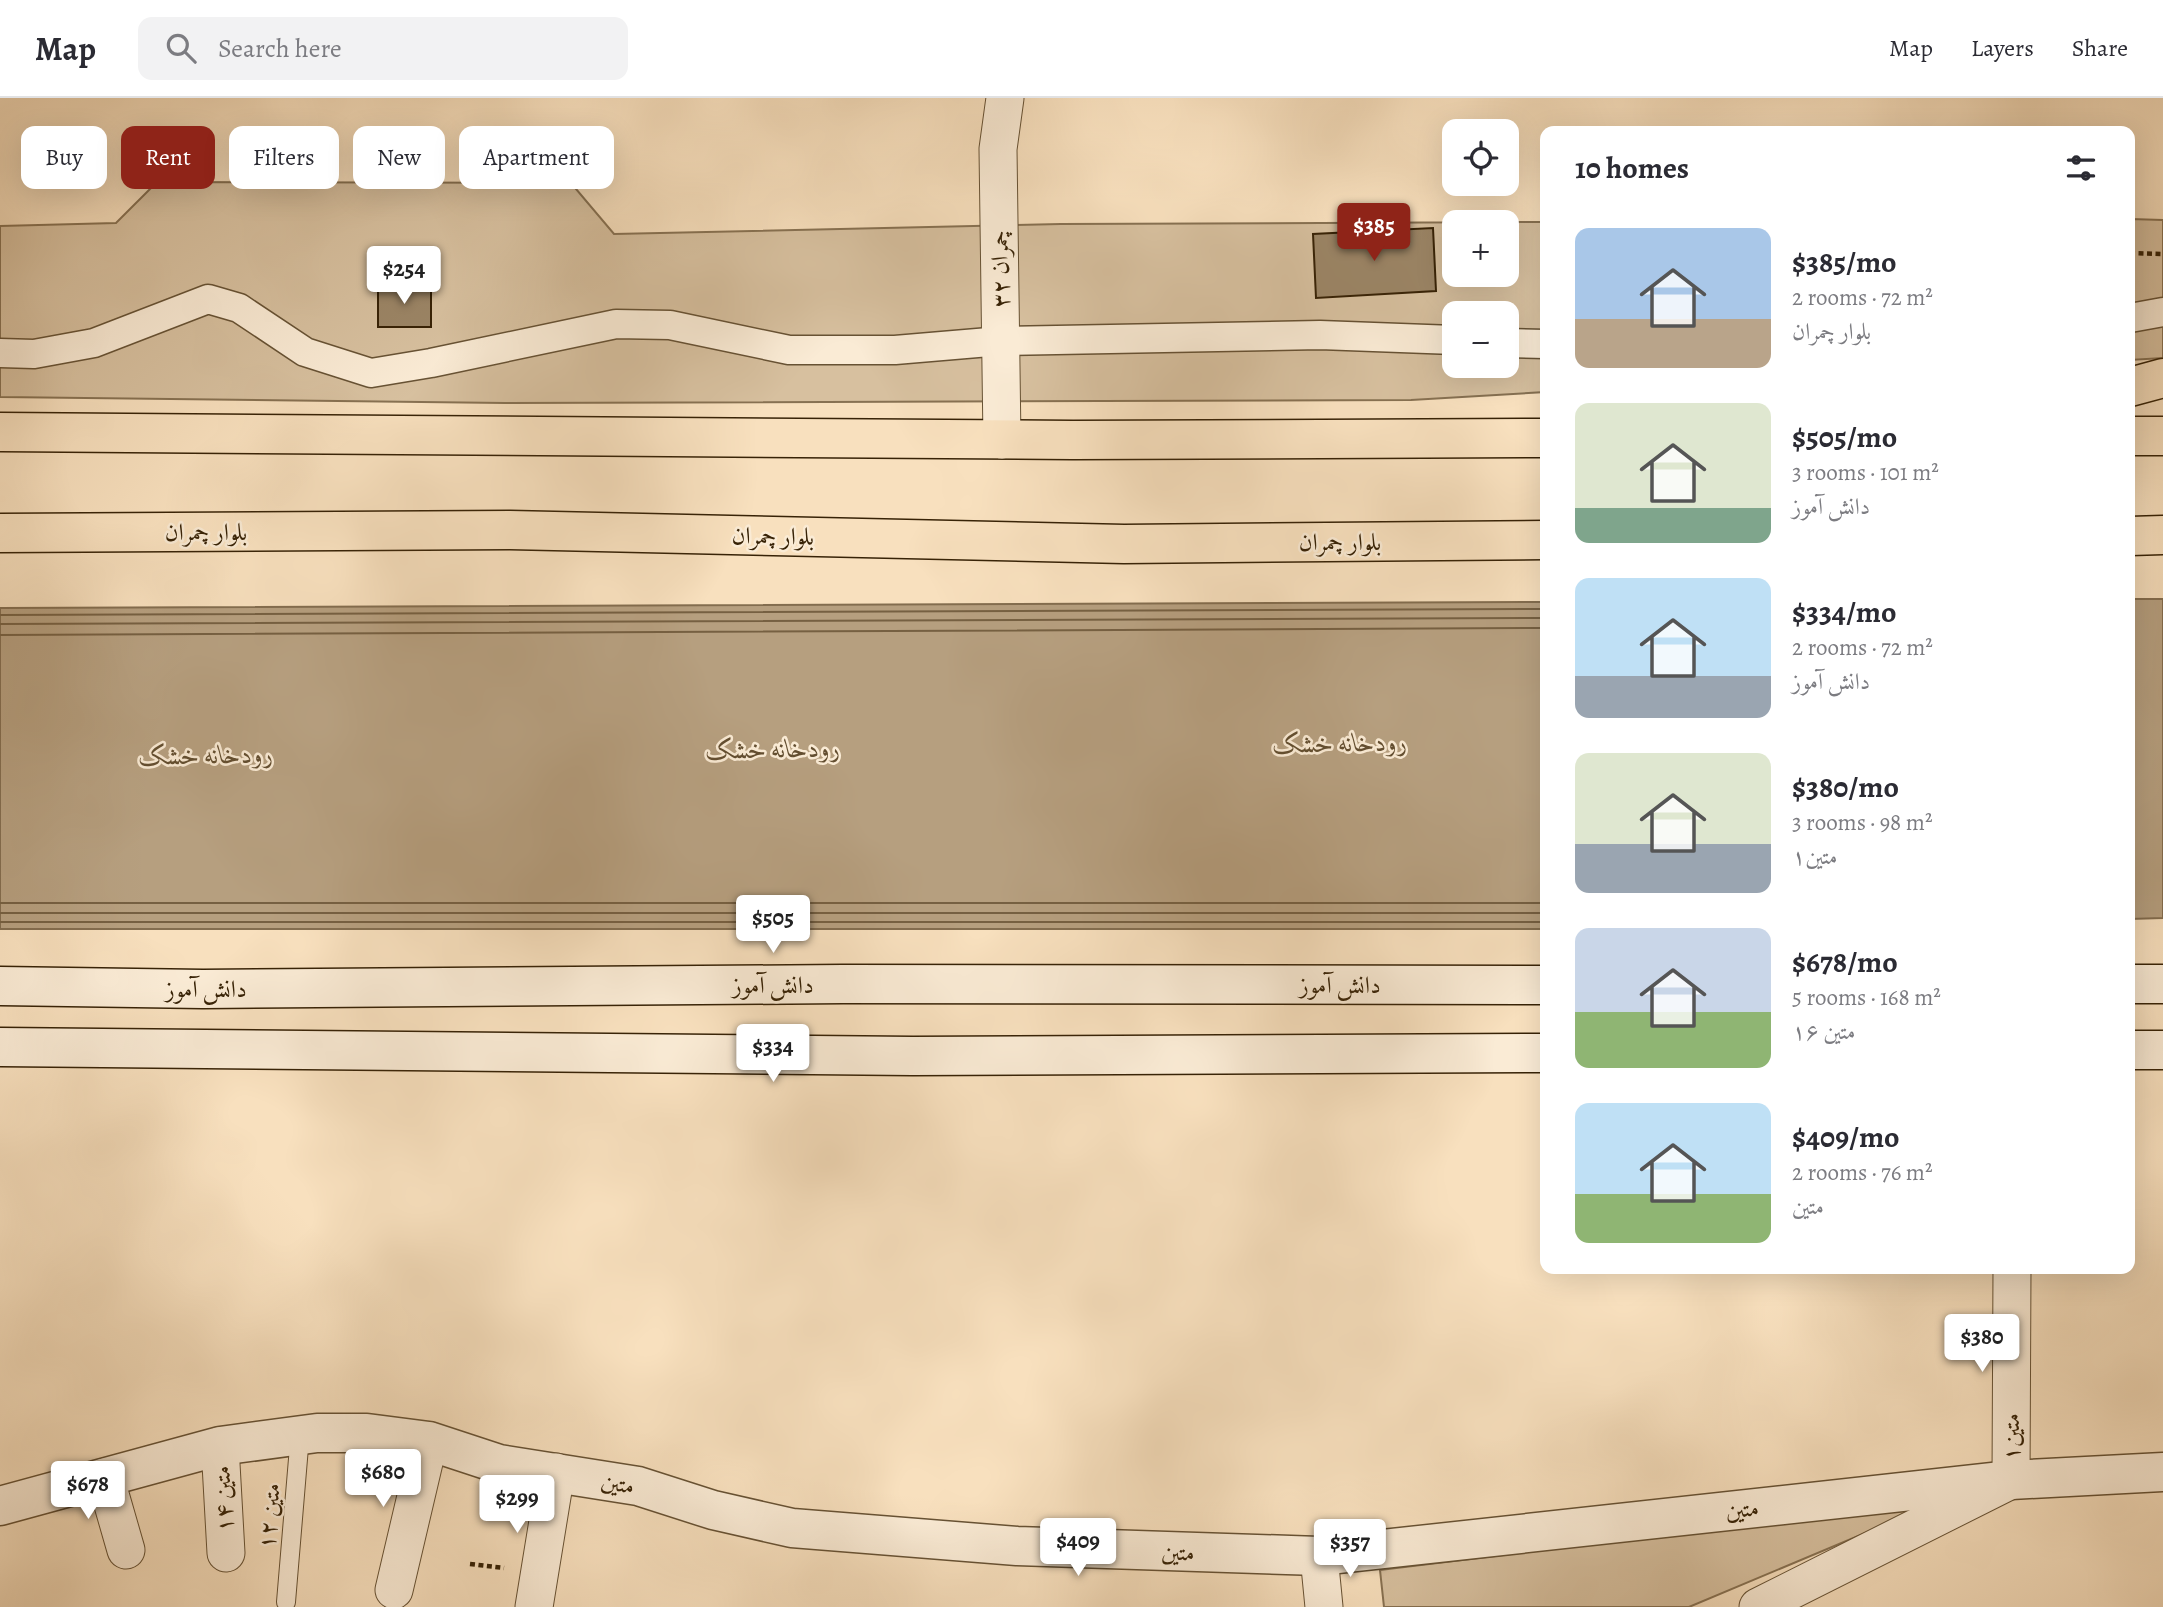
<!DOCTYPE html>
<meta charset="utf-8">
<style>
:root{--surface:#fff;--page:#f2f2f3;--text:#2b2b33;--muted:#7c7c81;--line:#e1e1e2;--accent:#8f2418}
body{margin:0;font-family:Alegreya,Amiri,serif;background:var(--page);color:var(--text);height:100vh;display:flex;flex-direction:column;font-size:26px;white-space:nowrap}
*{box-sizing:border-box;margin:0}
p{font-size:23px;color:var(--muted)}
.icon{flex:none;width:38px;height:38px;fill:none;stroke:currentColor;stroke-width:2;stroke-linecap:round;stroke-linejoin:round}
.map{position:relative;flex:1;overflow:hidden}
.details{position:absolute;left:1540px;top:28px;width:595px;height:1148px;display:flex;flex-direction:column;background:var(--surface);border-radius:14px;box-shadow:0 7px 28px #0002}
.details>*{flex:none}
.banner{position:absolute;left:21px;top:28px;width:665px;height:63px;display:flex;gap:14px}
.controls{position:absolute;left:1442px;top:21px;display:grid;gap:14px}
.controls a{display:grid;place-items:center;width:77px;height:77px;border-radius:14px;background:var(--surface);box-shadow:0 7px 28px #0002;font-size:35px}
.price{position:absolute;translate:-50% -60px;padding:0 16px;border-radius:7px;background:#fff;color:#222;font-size:23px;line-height:46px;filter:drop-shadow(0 2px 4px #0008)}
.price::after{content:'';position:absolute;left:50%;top:42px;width:21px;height:16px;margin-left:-10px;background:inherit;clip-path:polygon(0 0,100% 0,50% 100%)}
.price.current{background:var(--accent);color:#fff}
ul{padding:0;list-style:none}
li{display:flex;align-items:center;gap:21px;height:175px;padding:0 35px}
li span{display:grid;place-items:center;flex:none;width:196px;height:140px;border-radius:14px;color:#555}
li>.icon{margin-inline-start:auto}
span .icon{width:84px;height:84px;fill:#fffc;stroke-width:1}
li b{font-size:30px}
h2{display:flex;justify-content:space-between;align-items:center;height:84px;padding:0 35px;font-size:30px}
.tag{padding:0 24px;border-radius:14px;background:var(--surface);box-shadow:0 7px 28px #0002;font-size:24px;line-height:63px}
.tag.current{background:var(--accent);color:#fff}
header{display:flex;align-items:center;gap:42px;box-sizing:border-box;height:98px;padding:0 35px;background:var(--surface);border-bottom:2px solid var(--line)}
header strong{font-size:33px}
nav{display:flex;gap:38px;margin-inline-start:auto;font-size:24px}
.search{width:490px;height:63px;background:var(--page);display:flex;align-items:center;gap:18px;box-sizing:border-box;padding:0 24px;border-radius:14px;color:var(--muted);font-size:26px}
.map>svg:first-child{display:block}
.green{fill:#d7c09f;stroke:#877152;stroke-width:2;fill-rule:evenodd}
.water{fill:#b69f7f;stroke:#836d4f;stroke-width:2}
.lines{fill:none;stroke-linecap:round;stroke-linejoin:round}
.shore{stroke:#766042;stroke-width:2}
.building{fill:#9b8566;stroke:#372206;stroke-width:2}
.service-casing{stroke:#675234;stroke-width:20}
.pedestrian-casing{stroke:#675234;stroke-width:31}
.minor-casing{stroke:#675234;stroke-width:39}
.tertiary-casing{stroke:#675234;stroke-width:41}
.secondary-casing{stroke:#372206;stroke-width:41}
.primary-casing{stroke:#372206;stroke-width:41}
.trunk-casing{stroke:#372206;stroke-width:41}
.path{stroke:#372206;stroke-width:4.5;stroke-dasharray:5 3.5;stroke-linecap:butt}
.service{stroke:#faebd5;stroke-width:18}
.pedestrian{stroke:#faebd5;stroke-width:28}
.minor{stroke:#faebd5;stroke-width:37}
.tertiary{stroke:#faebd5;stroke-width:38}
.secondary{stroke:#faebd5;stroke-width:38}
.primary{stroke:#f8e0be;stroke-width:38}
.trunk{stroke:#f8e0be;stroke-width:38}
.labels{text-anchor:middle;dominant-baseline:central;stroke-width:5;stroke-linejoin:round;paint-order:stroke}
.street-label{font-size:24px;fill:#372206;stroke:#faebd5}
.water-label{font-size:26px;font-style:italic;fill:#634e30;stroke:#faebd5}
</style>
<header>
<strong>Map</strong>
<div class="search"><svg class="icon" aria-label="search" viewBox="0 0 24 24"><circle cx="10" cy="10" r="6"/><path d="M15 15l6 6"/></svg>Search here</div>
<nav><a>Map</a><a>Layers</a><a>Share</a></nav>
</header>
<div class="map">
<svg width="2163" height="1509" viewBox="0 0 2163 1509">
<rect width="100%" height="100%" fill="#f8e0be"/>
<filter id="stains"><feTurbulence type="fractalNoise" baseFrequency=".00286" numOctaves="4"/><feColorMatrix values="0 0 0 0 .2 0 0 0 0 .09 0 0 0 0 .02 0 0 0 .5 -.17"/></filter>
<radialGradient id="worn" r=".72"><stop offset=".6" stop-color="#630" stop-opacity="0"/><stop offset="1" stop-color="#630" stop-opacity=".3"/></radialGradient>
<g class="green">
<path d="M157,84L571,85L614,136L1061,126L1545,124V294L1411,302L505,305L0,299V128L116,125ZM1454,124H1507V177H1454ZM1454,215H1507V268H1454Z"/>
<polygon points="2130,121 2163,122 2163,260 2130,262"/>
<polygon points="1939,1404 1689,1509 1384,1509 1380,1472"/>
</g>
<g class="water">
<polygon points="2130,501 2163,501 2163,820 2130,821"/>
<polygon points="1545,504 1545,831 0,831 0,510"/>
</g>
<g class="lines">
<g class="shore">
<polyline points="0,517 1545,511"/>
<polyline points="0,526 1545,520"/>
<polyline points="0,537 1545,530"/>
<polyline points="0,805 1545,805"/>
<polyline points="0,815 1545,815"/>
<polyline points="0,824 1545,824"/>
</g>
</g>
<g class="building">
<polygon points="1433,130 1436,193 1316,200 1313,136"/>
<rect x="378" y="186" width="53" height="43"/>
</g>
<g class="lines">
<defs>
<polyline id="service" points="286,1504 300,1337"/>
<g id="pedestrian">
<polyline points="2130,220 2163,214"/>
<polyline points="1507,245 1545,246"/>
<polyline points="0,255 34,256 94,245 208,201 239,210 305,254 371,275 431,265 616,226 670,227 789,252 895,252 1001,243 1320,237 1454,242"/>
</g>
<g id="minor">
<polyline points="1002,342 998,51 1005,0"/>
<polyline points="220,1348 226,1455"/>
<polyline points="105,1379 126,1452"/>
<polyline points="1319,1458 1324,1509"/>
<polyline points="394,1492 429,1343"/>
<polyline points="534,1509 556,1374"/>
<polyline points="1758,1509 2011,1382 2012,1171"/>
</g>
<polyline id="tertiary" points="0,1408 220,1348 317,1335 367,1335 429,1343 499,1366 638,1388 713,1412 792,1430 1017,1448 1319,1458 2011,1382 2163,1374"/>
<g id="secondary">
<polyline points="2130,886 2163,886"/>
<polyline points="0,888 203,891 843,886 1545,887"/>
<polyline points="0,949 913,958 1545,955"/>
<polyline points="2130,952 2163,952"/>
</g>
<g id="primary">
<polyline points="0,334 1073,342 1545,340"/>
<polyline points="2130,338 2163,338"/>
<polyline points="0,435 510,432 1124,446 1545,442"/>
<polyline points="2130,438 2163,437"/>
</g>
<polyline id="trunk" points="2130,289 2163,280"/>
</defs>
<use href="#service" class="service-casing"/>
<use href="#pedestrian" class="pedestrian-casing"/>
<use href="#minor" class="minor-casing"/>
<use href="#tertiary" class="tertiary-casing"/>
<use href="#secondary" class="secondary-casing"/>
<use href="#primary" class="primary-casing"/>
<use href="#trunk" class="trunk-casing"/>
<g class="path">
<polyline points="2130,155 2163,156"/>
<polyline points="470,1466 504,1470"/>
</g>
<use href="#service" class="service"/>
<use href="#pedestrian" class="pedestrian"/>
<use href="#minor" class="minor"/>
<use href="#tertiary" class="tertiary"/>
<use href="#secondary" class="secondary"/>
<use href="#primary" class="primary"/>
<use href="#trunk" class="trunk"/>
</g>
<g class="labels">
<g class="street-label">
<text transform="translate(1000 171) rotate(-91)">۳۲ چمران</text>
<text x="206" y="434">بلوار چمران</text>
<text transform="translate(773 438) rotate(1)">بلوار چمران</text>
<text x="1340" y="444">بلوار چمران</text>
<text x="773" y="887">دانش آموز</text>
<text x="1340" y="887">دانش آموز</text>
<text x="206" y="891">دانش آموز</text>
<text transform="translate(2011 1339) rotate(-90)">متین۱</text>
<text transform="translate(618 1385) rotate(11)">متین</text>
<text transform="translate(223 1401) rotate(-93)">۱۴ متین</text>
<text transform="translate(1742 1411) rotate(-6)">متین</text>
<text transform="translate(269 1418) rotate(-85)">۱۲ متین</text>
<text transform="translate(1178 1454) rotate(2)">متین</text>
</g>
<g class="water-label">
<text transform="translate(1340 645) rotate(-1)">رودخانه خشک</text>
<text transform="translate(773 651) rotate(-1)">رودخانه خشک</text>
<text transform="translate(206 657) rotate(-1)">رودخانه خشک</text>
</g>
</g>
<rect width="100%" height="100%" filter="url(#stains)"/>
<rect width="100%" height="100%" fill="url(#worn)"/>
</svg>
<div class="controls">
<a><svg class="icon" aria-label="locate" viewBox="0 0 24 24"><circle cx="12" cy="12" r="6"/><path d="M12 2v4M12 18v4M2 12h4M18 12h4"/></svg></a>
<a>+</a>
<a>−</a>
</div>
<b class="price current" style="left:1374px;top:165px">$385</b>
<b class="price" style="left:404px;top:208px">$254</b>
<b class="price" style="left:773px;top:857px">$505</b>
<b class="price" style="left:773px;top:986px">$334</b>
<b class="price" style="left:1982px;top:1276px">$380</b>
<b class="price" style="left:383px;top:1411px">$680</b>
<b class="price" style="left:88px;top:1423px">$678</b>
<b class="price" style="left:517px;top:1437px">$299</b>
<b class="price" style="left:1078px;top:1480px">$409</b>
<b class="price" style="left:1350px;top:1481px">$357</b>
<div class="banner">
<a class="tag">Buy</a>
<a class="tag current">Rent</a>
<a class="tag">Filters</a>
<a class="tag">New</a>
<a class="tag">Apartment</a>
</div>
<section class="details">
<h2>10 homes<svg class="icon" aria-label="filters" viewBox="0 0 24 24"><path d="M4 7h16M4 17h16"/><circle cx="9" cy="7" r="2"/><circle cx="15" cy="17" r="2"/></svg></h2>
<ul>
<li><span style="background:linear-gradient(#a9c7e8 65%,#b9a48a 0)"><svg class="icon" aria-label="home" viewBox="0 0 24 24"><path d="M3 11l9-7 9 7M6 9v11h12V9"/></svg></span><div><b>$385/mo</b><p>2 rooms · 72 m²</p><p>بلوار چمران</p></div></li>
<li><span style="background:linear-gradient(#dfe7d0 75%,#7fa58c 0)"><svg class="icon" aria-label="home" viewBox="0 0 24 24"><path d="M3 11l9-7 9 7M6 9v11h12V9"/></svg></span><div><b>$505/mo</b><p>3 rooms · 101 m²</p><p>دانش آموز</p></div></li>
<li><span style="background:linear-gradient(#bfe0f5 70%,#9aa5b1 0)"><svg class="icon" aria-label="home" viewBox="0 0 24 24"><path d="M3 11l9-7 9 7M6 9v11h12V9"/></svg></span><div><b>$334/mo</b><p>2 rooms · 72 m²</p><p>دانش آموز</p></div></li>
<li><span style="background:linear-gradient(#dfe7d0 65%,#9aa5b1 0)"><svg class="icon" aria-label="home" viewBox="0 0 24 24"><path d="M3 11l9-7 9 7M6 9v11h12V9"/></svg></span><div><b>$380/mo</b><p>3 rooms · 98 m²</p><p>متین۱</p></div></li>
<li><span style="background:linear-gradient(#c9d6e8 60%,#8fb573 0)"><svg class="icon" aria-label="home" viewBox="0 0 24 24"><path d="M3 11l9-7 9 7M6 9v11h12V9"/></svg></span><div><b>$678/mo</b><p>5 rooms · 168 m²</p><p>۱۶ متین</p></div></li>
<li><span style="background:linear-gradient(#bfe0f5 65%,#8fb573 0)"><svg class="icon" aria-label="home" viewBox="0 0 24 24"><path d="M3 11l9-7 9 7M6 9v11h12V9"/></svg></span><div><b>$409/mo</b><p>2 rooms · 76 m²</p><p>متین</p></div></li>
</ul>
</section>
</div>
